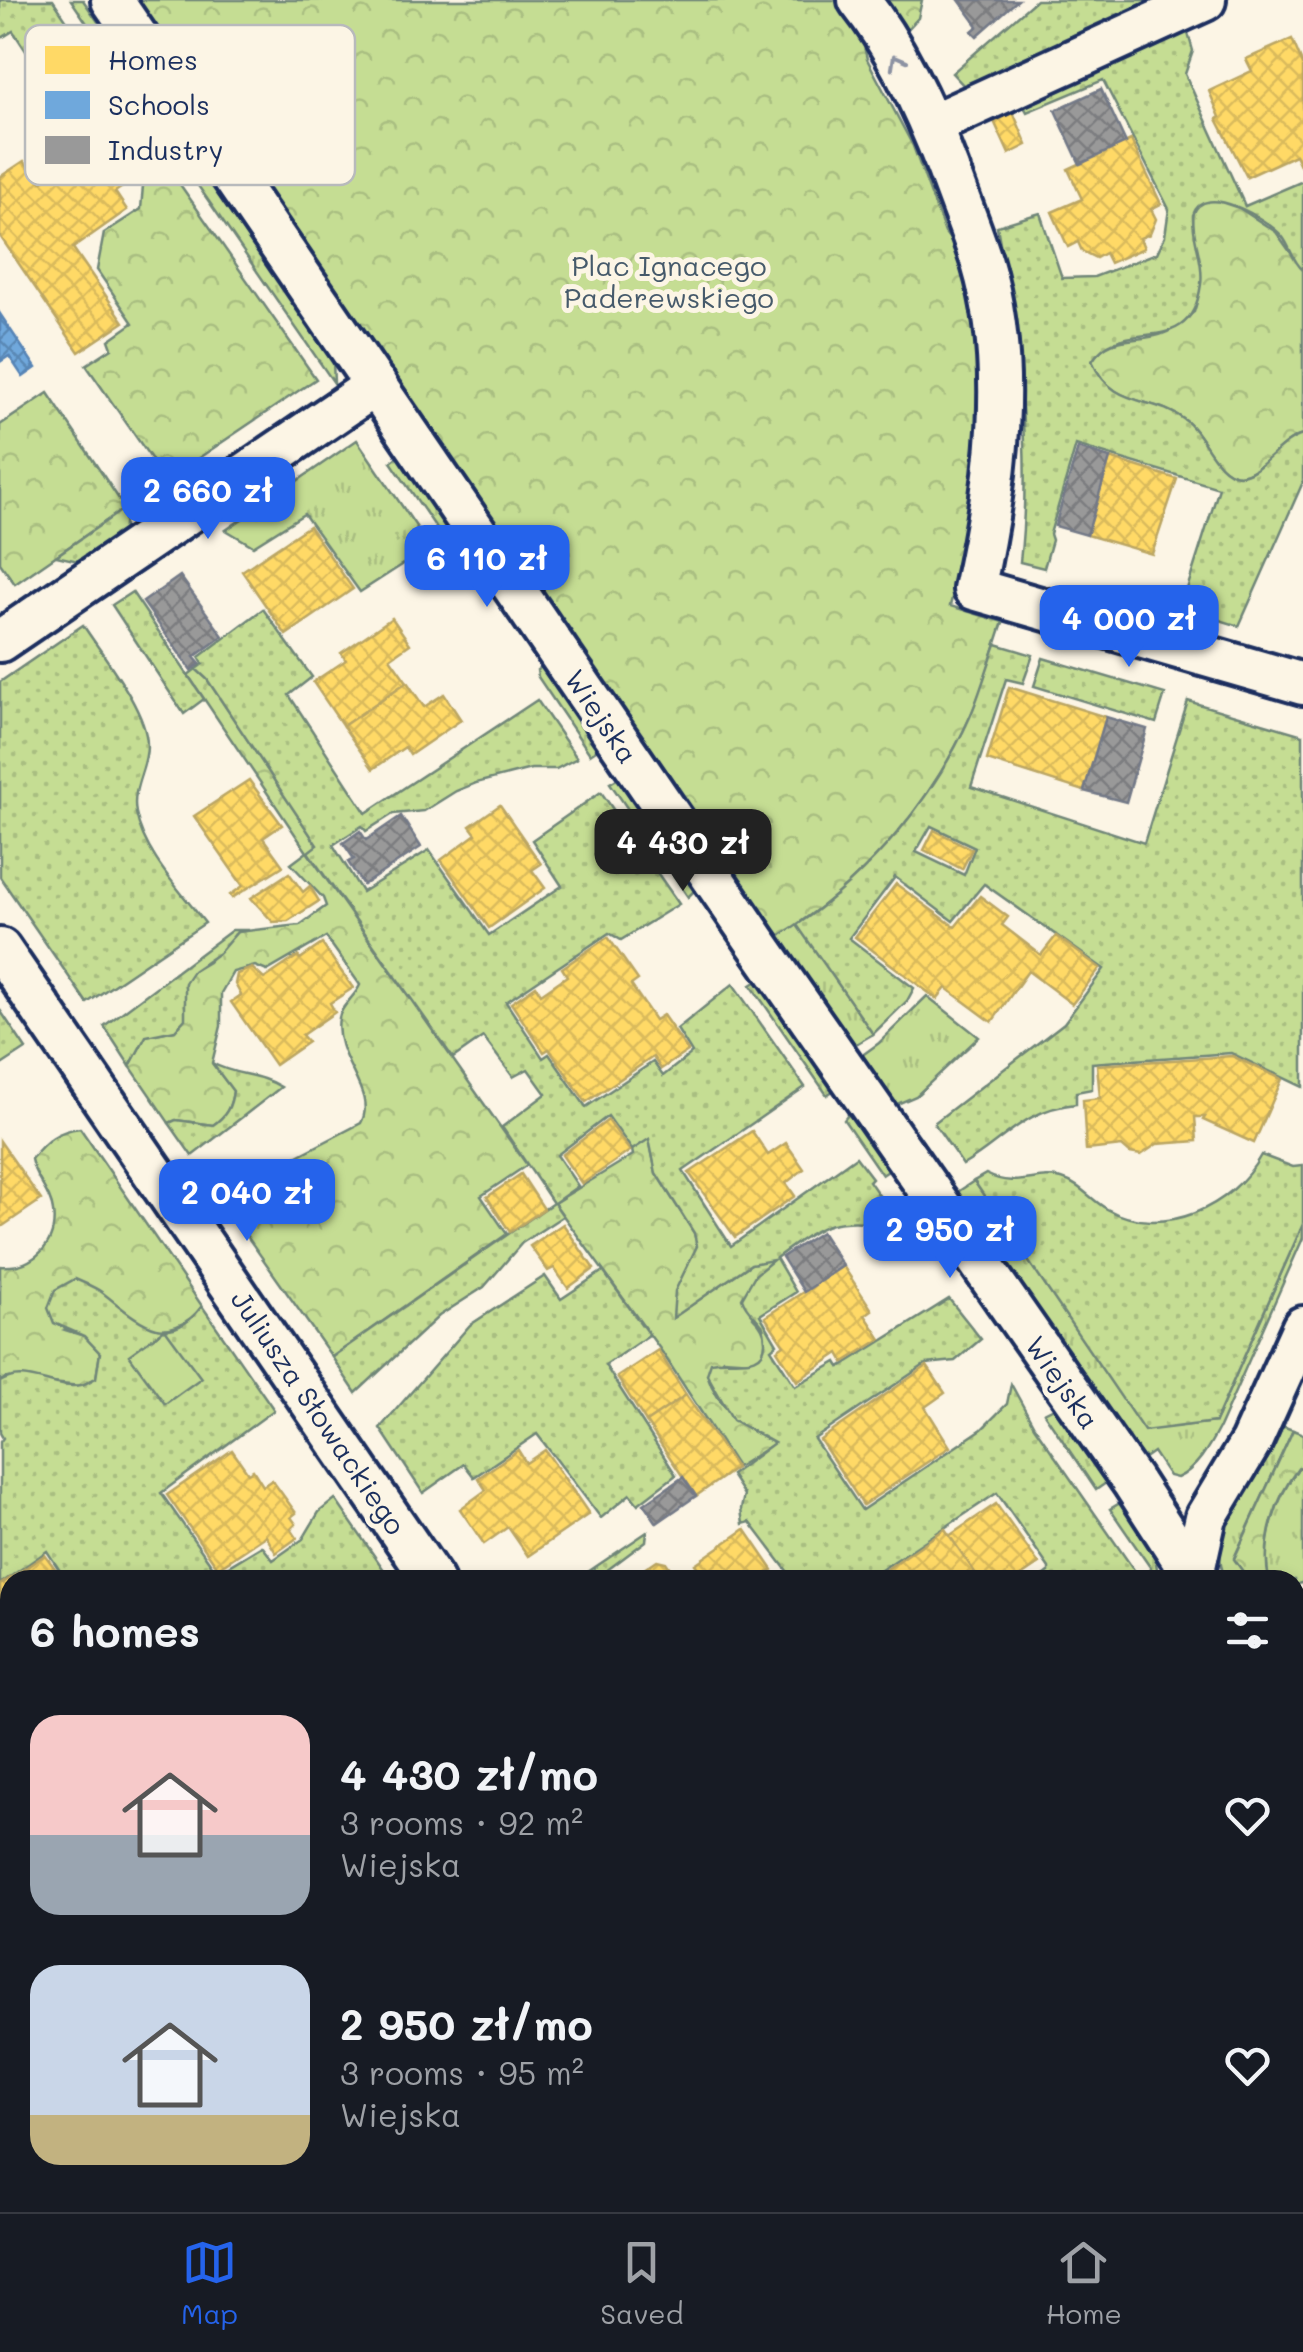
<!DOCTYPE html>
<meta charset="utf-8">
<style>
:root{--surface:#171b24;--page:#20242c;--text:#f1f3f6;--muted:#9ea1a6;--line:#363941;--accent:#2563eb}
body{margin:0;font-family:Mali,sans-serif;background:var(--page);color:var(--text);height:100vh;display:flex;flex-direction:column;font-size:38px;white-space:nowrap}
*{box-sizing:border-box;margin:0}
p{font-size:32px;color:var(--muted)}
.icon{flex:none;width:55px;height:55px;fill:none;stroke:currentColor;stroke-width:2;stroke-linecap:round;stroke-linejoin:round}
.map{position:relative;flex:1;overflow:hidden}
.side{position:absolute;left:0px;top:1570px;width:1305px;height:642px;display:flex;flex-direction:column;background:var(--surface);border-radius:30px 30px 0 0;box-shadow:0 5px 15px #0003}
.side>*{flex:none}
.price{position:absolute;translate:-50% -85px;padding:0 22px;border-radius:20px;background:var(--accent);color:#fff;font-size:32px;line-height:65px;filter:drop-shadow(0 2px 5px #0008)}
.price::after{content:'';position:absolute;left:50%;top:60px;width:30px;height:22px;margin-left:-15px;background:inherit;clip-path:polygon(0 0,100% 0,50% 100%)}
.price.selected{background:#222;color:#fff}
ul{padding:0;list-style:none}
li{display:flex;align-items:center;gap:30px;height:250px;padding:0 30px}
li span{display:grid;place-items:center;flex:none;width:280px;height:200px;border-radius:30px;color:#555}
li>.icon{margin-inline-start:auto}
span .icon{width:120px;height:120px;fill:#fffc;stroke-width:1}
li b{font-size:42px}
h2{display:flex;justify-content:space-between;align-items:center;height:120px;padding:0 30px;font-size:42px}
.dock{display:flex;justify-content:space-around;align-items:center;height:140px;border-top:2px solid var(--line);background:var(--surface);font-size:28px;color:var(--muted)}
.dock a{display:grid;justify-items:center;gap:5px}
.dock .selected{color:var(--accent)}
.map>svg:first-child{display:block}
.grass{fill:url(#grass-tufts);stroke:#708678;stroke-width:2.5}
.forest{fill:url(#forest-crowns);stroke:#708678;stroke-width:2.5}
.garden{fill:url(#garden-dots);stroke:#708678;stroke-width:2.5;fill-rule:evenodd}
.pitch{fill:#c5dd93;stroke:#708678;stroke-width:2.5}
.homes{fill:url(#homes-cross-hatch);stroke:#bba664;stroke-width:2.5}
.schools{fill:url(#schools-cross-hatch);stroke:#5684b6;stroke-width:2.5}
.industry{fill:url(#industry-cross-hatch);stroke:#737987;stroke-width:2.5}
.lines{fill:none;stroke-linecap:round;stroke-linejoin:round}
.minor-casing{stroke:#1b2f5e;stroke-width:48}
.minor{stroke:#fcf5e5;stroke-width:40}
.oneway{stroke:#8c92a2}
.labels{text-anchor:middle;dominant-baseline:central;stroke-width:10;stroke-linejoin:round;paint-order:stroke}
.park-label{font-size:28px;fill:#465a6b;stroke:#fcf5e5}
.street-label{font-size:28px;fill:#1b2f5e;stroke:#fcf5e5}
.key{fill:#fcf5e5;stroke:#b8babc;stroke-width:2.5}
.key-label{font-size:28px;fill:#1b2f5e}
</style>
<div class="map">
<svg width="1303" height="2212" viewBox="0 0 1303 2212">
<defs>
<pattern id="grass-tufts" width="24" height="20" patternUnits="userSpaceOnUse" patternTransform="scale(2.5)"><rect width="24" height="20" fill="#c5dd93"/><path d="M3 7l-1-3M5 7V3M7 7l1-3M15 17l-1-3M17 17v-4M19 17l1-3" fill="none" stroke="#a9be81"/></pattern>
<pattern id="forest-crowns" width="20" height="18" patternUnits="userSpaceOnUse" patternTransform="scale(2.5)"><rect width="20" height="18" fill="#c5dd93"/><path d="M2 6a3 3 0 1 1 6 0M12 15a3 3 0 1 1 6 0" fill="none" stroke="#a9be81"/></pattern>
<pattern id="garden-dots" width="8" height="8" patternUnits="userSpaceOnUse" patternTransform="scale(2.5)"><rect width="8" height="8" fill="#c5dd93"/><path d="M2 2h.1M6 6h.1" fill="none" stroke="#a9be81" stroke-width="1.8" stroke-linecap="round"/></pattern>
<pattern id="homes-cross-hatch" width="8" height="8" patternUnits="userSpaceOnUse" patternTransform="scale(2.5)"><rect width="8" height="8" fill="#ffd966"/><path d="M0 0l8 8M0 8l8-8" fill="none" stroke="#dabb5b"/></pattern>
<pattern id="schools-cross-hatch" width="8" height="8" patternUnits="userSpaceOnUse" patternTransform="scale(2.5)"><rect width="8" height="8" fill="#6fa8dc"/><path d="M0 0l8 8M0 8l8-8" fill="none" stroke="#5a89b6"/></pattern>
<pattern id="industry-cross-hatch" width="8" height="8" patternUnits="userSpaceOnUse" patternTransform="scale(2.5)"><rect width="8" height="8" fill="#999"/><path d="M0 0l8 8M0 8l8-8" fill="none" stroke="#7c7d80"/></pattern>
</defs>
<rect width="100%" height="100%" fill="#fcf5e5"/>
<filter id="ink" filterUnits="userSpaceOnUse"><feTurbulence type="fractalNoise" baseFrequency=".01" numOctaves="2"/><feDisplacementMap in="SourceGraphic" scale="20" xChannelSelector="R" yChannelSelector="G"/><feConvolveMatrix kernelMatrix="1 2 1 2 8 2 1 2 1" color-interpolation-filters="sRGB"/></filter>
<g filter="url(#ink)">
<g class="grass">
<polygon points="71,0 83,0 139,81 131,88"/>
<polygon points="179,138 333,361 334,383 170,145"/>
<polygon points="357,440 430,547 360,592 304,514 253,546 226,530"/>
<polygon points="398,457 449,530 441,535 391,462"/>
<polygon points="1003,622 798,925 873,1034 854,1045 779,936 794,901"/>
<polygon points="543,666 599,748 590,754 538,677 537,670"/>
<polygon points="619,778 696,889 688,897 610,783"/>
<polygon points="759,980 834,1090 827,1095 751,985"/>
<polygon points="927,996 979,1037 916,1096 895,1105 861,1056 879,1043"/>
<polygon points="850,1112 890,1170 882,1175 844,1120"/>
<path d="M974,1181L1144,1430L1215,1422L1303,1224V1238L1219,1428C1209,1447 1196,1470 1177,1478L1169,1476L1153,1452L1140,1461L1139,1452L1132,1449L956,1193Z"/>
<polygon points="1054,1408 1106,1483 1096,1490 1044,1413"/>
<path d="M1282,1426L1293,1430L1234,1558L1249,1580H1226C1199,1521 1270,1478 1282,1426Z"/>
<path d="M1299,1467L1303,1469V1582L1295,1586V1580H1269C1261,1542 1276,1498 1299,1467Z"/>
<polygon points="1120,1503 1154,1552 1159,1580 1110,1509"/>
</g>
<g class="forest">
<path d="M137,0H835L861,34L867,59L913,146L945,233L960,252L973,305L980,387L978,456L961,562L950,606L1003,622C992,653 984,687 970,717C930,806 862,885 779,936Z"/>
<polygon points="884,0 922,0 918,18 906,31"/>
<polygon points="165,163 316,379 166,480 86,365 112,348 109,340 133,323 97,270 104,233 141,209 143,186 161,172"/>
<path d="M1215,200L1239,208L1276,232L1303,270V435C1278,441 1261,475 1239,475C1215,474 1204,434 1186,421C1151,394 1113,410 1092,361C1111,331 1139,345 1167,332C1177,328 1186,318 1194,312C1207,273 1189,246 1194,209L1204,201Z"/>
<polygon points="48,393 125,508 15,584 0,563 0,425"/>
<path d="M196,669L207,679L318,846L308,853L527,1165L481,1196L507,1234L332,1357L225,1205L292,1159L361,1123C378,1092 332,1058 339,1018C341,1005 355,997 360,985L326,937L267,971L255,966L233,972L221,993V1026L212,1063L233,1091C231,1107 226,1116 213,1125L176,1120L169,1123L130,1066L146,1036L175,1030L185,983L193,971L208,962L237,932L300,925L326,906L323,898L291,864L307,852L188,675Z"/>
<path d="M80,1128L202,1306C189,1324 167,1335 143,1326C136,1324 128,1315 122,1311L65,1330L84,1336L100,1353L96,1378L80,1386L5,1378L0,1382V1266C32,1269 58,1245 53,1211C51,1192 34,1178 31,1159C46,1140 57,1131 80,1128Z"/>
<path d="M649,1138L656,1173L694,1233L697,1247L682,1278L674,1317L751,1264L776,1258L753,1317C765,1328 769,1341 762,1356L752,1361L723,1359L707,1374C717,1405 744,1431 775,1443L737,1467L660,1349L554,1203L633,1155L632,1150Z"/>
<path d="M1293,1430L1303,1434V1469L1299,1467C1275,1498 1261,1542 1269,1580H1249L1234,1559Z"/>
<polygon points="718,2202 822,2203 829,2212 702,2212"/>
<polygon points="458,2203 534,2203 537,2212 464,2212"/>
</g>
<g class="garden">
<polygon points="0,0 53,0 88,52 45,80 13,31 0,39"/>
<polygon points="1036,0 1165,0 967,89 952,73"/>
<path d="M1186,26L1193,51L1185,74L1245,206L1303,181V270C1292,261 1291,247 1282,236C1267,219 1204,181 1193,215C1192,239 1204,261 1201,284C1190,364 1123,312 1092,361C1113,410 1152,394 1186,421C1204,434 1215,474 1239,475C1261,475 1278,441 1303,435V482L1239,626L1181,608L1219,488L1076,445L1050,534L1052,540L1044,568L1020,562C1033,449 1017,337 997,226L1040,213L1062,278L1094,277L1157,253L1165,236L1169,209L1103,80L1027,112L1021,101Z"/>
<polygon points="125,508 123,539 87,563 56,556"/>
<polygon points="132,592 204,699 184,714 112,605"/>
<path d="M263,609L312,677L289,695L366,813L537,700L577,758L556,769H531L476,783L456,791L424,811L393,814L366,831L362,826L333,845L362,892L429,850L489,935L562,886L532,840L601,792L679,904L621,940L609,933L506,1002L543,1058L549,1054L586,1107L653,1062L663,1076L692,1053L677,1029L733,984L805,1087L683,1171L731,1246L856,1157L872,1178L869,1181L899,1224C831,1219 832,1217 776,1258L796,1292L760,1315L777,1344L771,1349L795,1386L837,1362L840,1367L949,1299L981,1339L955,1361L926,1364L814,1439L862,1510L982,1429L1007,1404L1011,1384L1034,1426L1141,1580H1038L1049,1572V1568L997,1493L866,1580H794L750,1522L743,1524L741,1509L744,1495L731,1475L774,1443L733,1420L707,1374L711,1362C730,1357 766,1370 765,1341C765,1336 764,1329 762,1325C755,1315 746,1311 742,1298L755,1275L773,1260L751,1264L673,1318L675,1291L697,1246L694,1233L656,1173L649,1139L632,1150L608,1116L557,1155L578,1186L554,1203L563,1216L522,1243L484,1287L439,1316L356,1393L332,1357L553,1203L502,1127L546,1094L528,1069L513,1077L483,1037L453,1058L308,852L317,845L207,679L196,669L203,664L199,657Z"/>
<path d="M83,625C102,654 148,712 147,746C147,769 131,788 136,813C144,854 180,890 205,923L87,1003L0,877V682Z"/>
<path d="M996,644L1033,655L1023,683L1006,679L971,787L1144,843L1188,701L1303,735V1087L1231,1053L1092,1063V1089L1076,1092V1104C1024,1109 1004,1141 963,1165L934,1123L1064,1023L1104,969L984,884L953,921L895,877L849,938L914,988L907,1001L873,1034L797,925C871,873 933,800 970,717C980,694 987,668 996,644ZM931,826L975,847L964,875L916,852Z"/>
<polygon points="1043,658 1165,694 1156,723 1034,686"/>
<polygon points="232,930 249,930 237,932 219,953 193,971 185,983 185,1019 175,1030 146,1036 130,1066 104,1026"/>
<polygon points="0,1010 26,1049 0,1066"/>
<path d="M212,1063C235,1076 259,1073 281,1087L192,1156L169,1123L176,1120L213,1125C226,1116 231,1107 233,1091Z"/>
<path d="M1261,1155L1293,1167L1303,1166V1224L1215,1422L1144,1431L974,1181L986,1174C1017,1190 1037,1172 1062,1179C1080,1184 1092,1201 1107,1209C1162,1240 1233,1207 1261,1155Z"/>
<polygon points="603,1271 649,1335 605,1365 676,1475 638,1504 630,1494 601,1518 537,1434 474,1477 464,1464 423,1493 380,1428 470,1325 545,1276 561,1299"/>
<path d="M75,1279C84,1283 95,1287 103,1293C135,1318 168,1353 202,1306L274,1410L161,1493L217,1573L262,1546L273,1560L303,1539L319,1512L335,1499L391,1580H66L47,1551L0,1584V1442L3,1438L0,1433V1382C26,1365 54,1391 81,1385C87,1384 91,1380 96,1378L100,1353L84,1336L54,1323L48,1308L55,1290Z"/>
<polygon points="647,1532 646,1541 594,1580 576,1580"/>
<polygon points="10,1814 10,1899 0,1885 0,1821"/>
<polygon points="534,2203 534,2202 718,2203 702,2212 537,2212"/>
<polygon points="995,2203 995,2202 1125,2203 1111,2212 986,2212"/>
</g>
<polygon class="pitch" points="165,1329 201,1378 165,1404 129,1355"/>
<g class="homes">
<polygon points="1292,39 1303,65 1303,166 1301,167 1295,155 1247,177 1217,119 1220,117 1209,91 1252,71 1246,59"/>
<polygon points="1013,112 1027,145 1009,154 994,121"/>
<polygon points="1131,140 1161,204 1151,209 1156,219 1150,234 1140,238 1144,248 1110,263 1105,253 1096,258 1082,251 1078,242 1068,247 1052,212 1082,199 1068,169"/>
<polygon points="87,151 99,167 115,158 130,182 115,192 127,210 73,248 124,322 79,352 0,236 0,177 24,161 41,182"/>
<polygon points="1110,458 1177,479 1152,554 1087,535"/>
<polygon points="309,526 353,589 286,635 242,571"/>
<polygon points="392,618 410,644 390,658 407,682 343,726 313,682 346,660 341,653"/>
<polygon points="407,682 424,707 444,694 461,720 410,755 405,747 373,769 343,726"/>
<polygon points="1009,687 1106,717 1084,791 987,760"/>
<polygon points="249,780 282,825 263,838 283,866 232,898 230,895 243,886 194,816"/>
<polygon points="500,805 541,864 532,870 545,888 489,928 441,860 476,834 470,826"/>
<polygon points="934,830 972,849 962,869 924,850"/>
<polygon points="289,873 303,892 310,886 319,901 288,921 273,922 251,898"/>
<polygon points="896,884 955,927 980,896 1008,917 1002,925 1041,955 1056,936 1100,968 1072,1004 1028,971 992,1022 946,988 937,999 855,937"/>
<polygon points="608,937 638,980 631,985 655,1020 663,1015 688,1051 661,1069 653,1057 586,1102 549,1049 544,1052 511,1003 536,986 541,994 567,976 562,968"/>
<polygon points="322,944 353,988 330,1003 335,1012 302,1035 308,1042 275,1065 231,1002 241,995 235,984 237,974 252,968 264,979 298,956 300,959"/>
<polygon points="1232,1056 1282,1079 1254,1143 1203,1120 1205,1117 1195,1117 1197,1141 1157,1144 1141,1155 1130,1153 1122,1146 1086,1150 1083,1100 1100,1098 1097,1065"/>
<polygon points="608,1120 630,1151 582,1184 562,1155"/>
<polygon points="752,1131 768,1155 786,1143 804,1169 786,1183 795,1196 735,1237 689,1173"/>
<polygon points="0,1141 41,1200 0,1228"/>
<polygon points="521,1174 544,1209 510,1232 487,1197"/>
<polygon points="563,1224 594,1269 568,1288 554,1268 548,1271 530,1246"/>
<polygon points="843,1266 872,1310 865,1315 881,1339 844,1362 839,1353 797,1381 777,1350 784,1345 765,1317"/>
<polygon points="658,1350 686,1395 646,1422 617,1377"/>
<polygon points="927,1366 945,1393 925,1407 950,1447 863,1505 820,1440"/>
<polygon points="686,1395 736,1468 696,1496 646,1422"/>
<polygon points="232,1450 248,1473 253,1470 263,1486 272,1480 296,1513 291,1517 296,1524 291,1529 297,1538 276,1553 266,1536 218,1568 167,1495"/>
<polygon points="518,1450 526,1463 545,1450 589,1514 528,1556 508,1527 484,1544 460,1509 486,1490 478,1478"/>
<polygon points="996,1504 1039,1564 1015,1580 980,1580 949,1536"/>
<polygon points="745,1529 773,1570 758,1580 707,1580 695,1564"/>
<polygon points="945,1529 980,1580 886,1580 881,1573"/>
<polygon points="45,1555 62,1578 10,1580 10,1612 0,1619 0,1585"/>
<polygon points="657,1560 666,1562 678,1580 628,1580"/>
<polygon points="0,1647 10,1661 10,1717 5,1710 0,1713"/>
<polygon points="0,1889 10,1903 10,1926 0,1933"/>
<polygon points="1295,1966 1303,1978 1303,2070 1295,2075"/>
<polygon points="0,2189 16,2212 0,2212"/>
</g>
<polygon class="schools" points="0,314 36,368 23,377 9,356 0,362"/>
<g class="industry">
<polygon points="959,0 1018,0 977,36 972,31 978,26"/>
<polygon points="1101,89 1126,143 1080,164 1055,110"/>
<polygon points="1078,448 1110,458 1087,535 1055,526"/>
<polygon points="180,576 223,636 194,657 200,664 191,670 143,602"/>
<polygon points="1106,717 1147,729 1126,802 1084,791"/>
<polygon points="401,816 421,847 363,885 348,862 354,859 343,843 360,831 366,840"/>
<polygon points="821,1232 843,1266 804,1292 782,1257"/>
<polygon points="683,1477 696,1496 657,1523 644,1504"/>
</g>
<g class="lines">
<defs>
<g id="minor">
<polyline points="112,0 757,943 1132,1481 1196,1580"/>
<path d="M859,0C898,49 926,111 948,169C959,200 972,231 982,263C1013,367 997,485 974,589L1303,684"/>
<polyline points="931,125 1205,0"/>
<polyline points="0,641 376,385"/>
<polyline points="0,949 433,1580"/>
<polyline points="1192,1580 1206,1517 1251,1442 1303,1327"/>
<polyline points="1295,1723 1303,1735"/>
<polyline points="0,2024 10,2038"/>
<polyline points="125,2202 132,2212"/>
<polyline points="869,2202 875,2212"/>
<polyline points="291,2212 305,2202"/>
</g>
</defs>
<use href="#minor" class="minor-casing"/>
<use href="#minor" class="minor"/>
</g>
<defs><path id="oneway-chevron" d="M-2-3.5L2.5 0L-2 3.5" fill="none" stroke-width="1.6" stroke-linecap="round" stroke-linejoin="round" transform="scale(2.5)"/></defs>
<use class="oneway" href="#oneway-chevron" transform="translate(897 61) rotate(-119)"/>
</g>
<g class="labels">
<g class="park-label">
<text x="669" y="265">Plac Ignacego<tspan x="669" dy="32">Paderewskiego</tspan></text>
</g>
<g class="street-label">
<text transform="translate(602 716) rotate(56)">Wiejska</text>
<text transform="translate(1063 1382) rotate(55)">Wiejska</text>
<text transform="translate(319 1412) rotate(56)">Juliusza Słowackiego</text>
</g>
</g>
<rect x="25" y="25" width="330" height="160" rx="15" class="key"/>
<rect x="45" y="46" width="45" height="28" fill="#ffd966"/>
<rect x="45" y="91" width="45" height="28" fill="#6fa8dc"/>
<rect x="45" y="136" width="45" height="28" fill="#999"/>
<g class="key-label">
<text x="108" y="70">Homes</text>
<text x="108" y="115">Schools</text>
<text x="108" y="160">Industry</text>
</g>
</svg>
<b class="price" style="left:208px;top:542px">2 660 zł</b>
<b class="price" style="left:487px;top:610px">6 110 zł</b>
<b class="price" style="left:1129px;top:670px">4 000 zł</b>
<b class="price selected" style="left:683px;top:894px">4 430 zł</b>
<b class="price" style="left:247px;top:1244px">2 040 zł</b>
<b class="price" style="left:950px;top:1281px">2 950 zł</b>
<section class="side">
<h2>6 homes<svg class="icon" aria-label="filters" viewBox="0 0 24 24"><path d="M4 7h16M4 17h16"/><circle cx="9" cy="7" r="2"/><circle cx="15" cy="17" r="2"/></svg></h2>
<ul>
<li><span style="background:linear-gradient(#f6c9c9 60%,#9aa5b1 0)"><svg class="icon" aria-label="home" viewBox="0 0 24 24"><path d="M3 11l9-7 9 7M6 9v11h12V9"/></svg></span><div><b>4 430 zł/mo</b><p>3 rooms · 92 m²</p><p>Wiejska</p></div><svg class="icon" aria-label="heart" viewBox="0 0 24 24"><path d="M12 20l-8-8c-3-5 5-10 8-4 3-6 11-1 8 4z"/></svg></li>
<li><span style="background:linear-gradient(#c9d6e8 75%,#c2b280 0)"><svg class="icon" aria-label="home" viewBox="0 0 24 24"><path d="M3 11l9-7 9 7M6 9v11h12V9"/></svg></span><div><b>2 950 zł/mo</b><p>3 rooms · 95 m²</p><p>Wiejska</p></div><svg class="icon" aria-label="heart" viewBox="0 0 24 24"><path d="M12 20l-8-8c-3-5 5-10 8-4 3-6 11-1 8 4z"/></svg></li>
</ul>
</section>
</div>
<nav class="dock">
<a class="selected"><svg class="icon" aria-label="map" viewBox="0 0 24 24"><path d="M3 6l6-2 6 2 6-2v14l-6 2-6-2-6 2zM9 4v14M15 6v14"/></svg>Map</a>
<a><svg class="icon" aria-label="saved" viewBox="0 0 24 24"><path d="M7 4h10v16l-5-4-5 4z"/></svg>Saved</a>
<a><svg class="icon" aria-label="home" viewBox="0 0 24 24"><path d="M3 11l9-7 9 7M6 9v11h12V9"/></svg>Home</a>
</nav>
